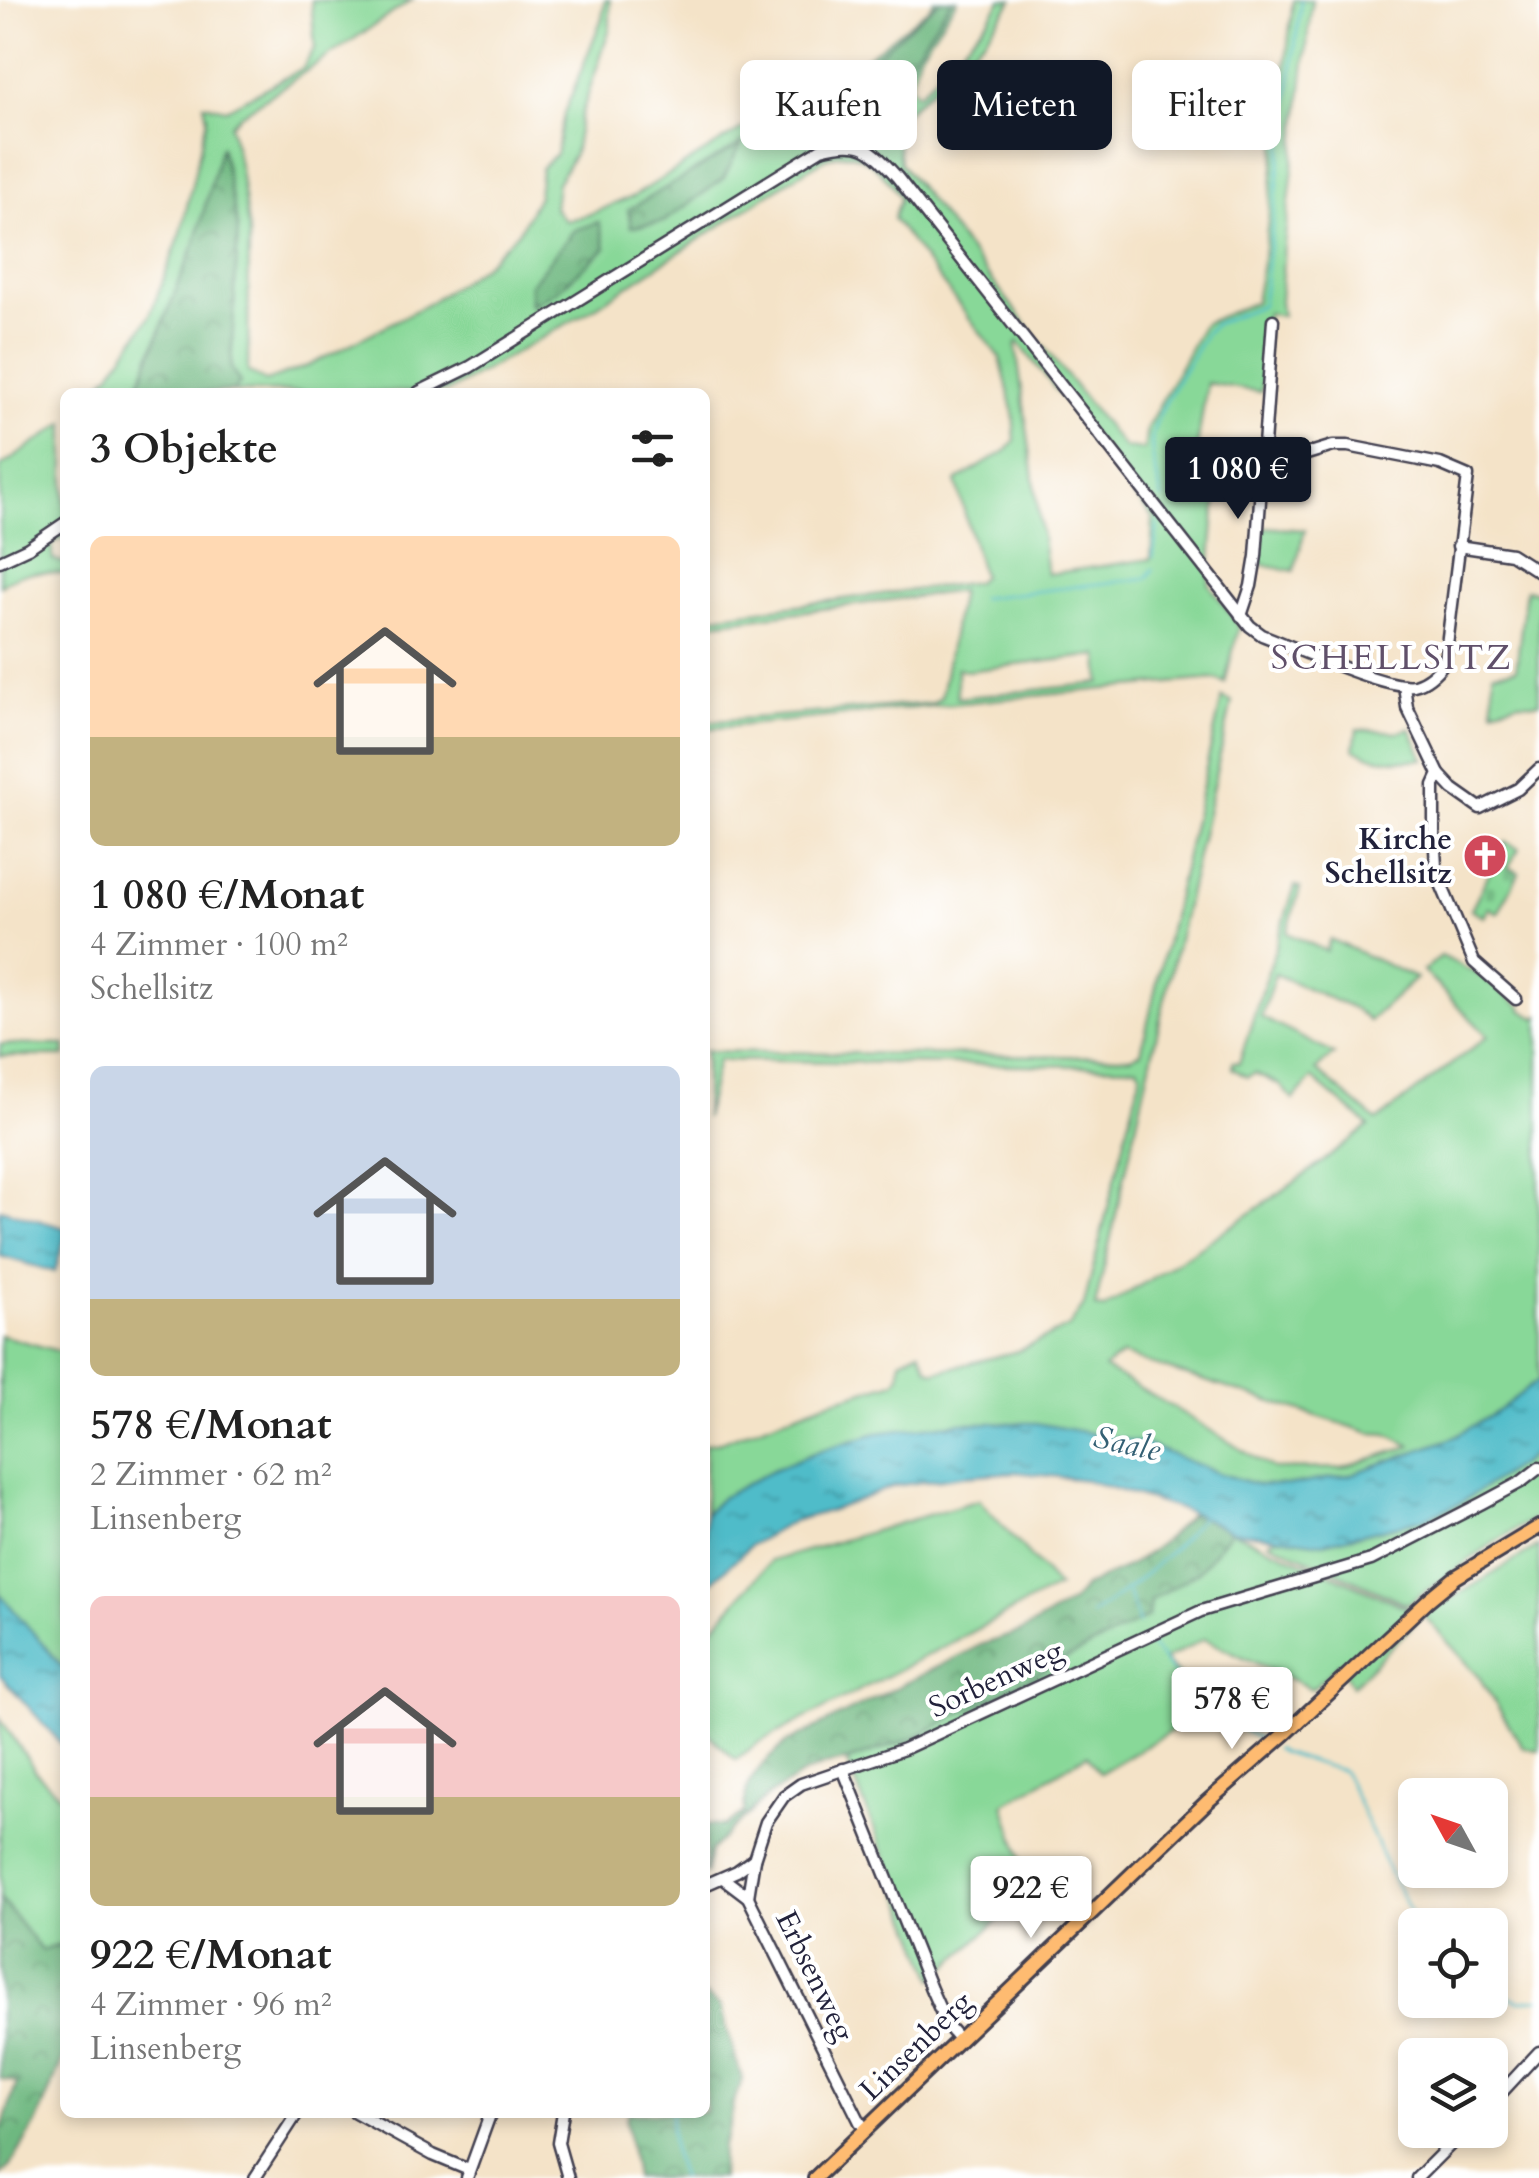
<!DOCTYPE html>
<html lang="de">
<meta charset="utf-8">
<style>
:root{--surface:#fff;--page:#f6f6f6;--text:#222;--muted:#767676;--accent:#111827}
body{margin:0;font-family:Cardo,serif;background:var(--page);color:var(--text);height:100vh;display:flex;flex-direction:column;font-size:38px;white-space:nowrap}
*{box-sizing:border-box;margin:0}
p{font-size:32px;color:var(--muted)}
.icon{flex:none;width:55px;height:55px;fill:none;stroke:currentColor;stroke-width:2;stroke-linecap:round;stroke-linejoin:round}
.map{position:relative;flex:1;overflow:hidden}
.side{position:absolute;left:60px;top:388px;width:650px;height:1730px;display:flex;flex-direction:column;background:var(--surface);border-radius:15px;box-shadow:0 5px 15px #0003}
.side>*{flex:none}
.top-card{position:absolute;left:740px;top:60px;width:648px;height:90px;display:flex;gap:20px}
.needle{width:65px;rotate:310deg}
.controls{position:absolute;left:1398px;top:1778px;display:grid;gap:20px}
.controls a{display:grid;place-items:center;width:110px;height:110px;border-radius:15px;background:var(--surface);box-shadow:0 5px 15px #0003;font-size:50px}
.price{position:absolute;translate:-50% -85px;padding:0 22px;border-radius:10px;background:#fff;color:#222;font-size:32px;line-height:65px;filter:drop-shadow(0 2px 5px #0008)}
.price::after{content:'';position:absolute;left:50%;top:60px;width:30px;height:22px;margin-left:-15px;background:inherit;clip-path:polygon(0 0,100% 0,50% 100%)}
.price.selected{background:var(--accent);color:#fff}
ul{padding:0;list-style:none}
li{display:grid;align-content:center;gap:20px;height:530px;padding:0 30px}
li span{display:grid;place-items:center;height:310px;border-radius:15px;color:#555}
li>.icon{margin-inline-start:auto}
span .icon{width:180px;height:180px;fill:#fffc;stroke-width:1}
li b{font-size:42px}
h2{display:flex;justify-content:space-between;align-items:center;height:120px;padding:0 30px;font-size:42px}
.chip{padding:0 35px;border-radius:15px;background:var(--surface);box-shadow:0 5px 15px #0003;font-size:35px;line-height:90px}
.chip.selected{background:var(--accent);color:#fff}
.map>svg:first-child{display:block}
.green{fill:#88d898;stroke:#557d6a;stroke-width:2.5;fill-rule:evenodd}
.forest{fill:url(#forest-crowns);stroke:#486d5e;stroke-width:2.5}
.cemetery{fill:url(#cemetery-stones);stroke:#557d6a;stroke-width:2.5}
.water{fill:url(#water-ripples);stroke:#386f82;stroke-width:2.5}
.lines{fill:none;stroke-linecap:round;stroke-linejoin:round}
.stream{stroke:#4fbcc9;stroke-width:2.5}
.minor-casing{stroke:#423f50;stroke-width:15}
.major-casing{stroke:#423f50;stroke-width:18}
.minor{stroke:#fff;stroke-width:10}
.major{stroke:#febb71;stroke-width:12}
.labels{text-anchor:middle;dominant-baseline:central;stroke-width:8;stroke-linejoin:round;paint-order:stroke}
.poi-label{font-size:30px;font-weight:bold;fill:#22223b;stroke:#fff;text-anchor:end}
.street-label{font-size:30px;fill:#22223b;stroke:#fff}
.water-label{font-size:32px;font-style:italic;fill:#346074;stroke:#fff}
.quarter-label{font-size:35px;letter-spacing:2.5px;fill:#60506a;stroke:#fff}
</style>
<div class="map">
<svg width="1539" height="2178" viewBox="0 0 1539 2178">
<defs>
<pattern id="forest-crowns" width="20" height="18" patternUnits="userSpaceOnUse" patternTransform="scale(2.5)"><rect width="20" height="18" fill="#6eb880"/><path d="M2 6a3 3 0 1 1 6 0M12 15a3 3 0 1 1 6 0" fill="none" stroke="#5a956a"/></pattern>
<pattern id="cemetery-stones" width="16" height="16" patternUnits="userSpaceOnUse" patternTransform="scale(2.5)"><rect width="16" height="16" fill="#88d898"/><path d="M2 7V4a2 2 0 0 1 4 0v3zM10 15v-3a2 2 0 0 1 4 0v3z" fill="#75b984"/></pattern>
<pattern id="water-ripples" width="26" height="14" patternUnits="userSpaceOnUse" patternTransform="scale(2.5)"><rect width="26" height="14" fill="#4fbcc9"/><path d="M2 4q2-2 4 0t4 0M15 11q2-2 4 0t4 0" fill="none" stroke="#4198a4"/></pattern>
</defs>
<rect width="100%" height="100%" fill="#fff"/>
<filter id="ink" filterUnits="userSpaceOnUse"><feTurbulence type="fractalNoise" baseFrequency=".01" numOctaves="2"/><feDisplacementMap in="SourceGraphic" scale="20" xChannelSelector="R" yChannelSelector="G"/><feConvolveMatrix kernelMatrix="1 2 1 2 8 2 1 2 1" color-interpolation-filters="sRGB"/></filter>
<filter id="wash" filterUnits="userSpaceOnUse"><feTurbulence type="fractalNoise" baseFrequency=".0048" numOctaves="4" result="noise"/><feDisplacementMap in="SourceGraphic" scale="40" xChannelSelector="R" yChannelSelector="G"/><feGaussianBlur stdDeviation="2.25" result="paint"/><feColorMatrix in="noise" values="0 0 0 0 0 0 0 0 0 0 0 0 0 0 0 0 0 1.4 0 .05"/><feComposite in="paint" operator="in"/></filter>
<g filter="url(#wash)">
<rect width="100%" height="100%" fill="#f4e3c8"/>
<g class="green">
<path d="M311,0H412L239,116L230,125L240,169L249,234L248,372L266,381L310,365L426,305L483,266L519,231L538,196L541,168L556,154L564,114L602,18L605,0H610V28L580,119L574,154L557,183L554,208L566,221L590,214L634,196L766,114L869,56L929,8L934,0H940L850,79L785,116L904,86L913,57L952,0H957L919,55L910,86L918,94L989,19L1001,0H1013L985,38L905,113L897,136L900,163L1110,431L1125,448L1144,450L1147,428L1203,324L1255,302L1265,247L1293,0H1312L1284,247L1280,302L1282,316L1267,313L1261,392L1207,383L1195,460L1223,468L1215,511L1209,584L1239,626L1225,683L1216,679C1046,693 875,713 705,729V722L933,703L941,697L960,591L705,624V617L976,582L982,576L956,481L1007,450L1015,441L1013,410L1000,358L893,219L900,198C888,177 864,148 836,155C826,157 816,165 807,169L589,311L447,392H233L240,383L231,368L238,228L221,149L196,240L136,392H93L111,373L149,318L181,233L207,118L204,104L226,109L303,68L315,47ZM740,144L723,179L663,222ZM599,222L606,248L556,291L531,305L530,285L574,231ZM1018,342L1121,472L1122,481L1153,518L1151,559L1047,574L1016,347ZM1099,655L1101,683L957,698V668L967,671Z"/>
<path d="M65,423V536L52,545L53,560L65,563V574C40,572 20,569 0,586V467Z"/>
<polygon points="1262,527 1305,530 1294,571 1260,564"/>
<polygon points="1526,589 1539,593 1539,703 1519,702 1493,709 1493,673 1516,669"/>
<path d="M1222,698L1232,702L1095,1307L1104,1308C1195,1252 1285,1193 1369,1126L1312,1078L1293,1100L1280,1085L1255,1073L1247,1077L1232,1068L1233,1062L1239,1063L1295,886L1300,888L1287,933L1326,951L1330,939L1416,978L1369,1021L1356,1010L1275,974L1261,1017L1334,1054L1316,1070L1377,1121L1488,1036L1423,971L1441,956L1478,974L1522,1007V1010L1536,1018L1539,1016V1380L1494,1414L1448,1440L1349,1475L1292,1485H1259L1218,1473L877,1433L819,1451L773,1470L721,1498L705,1514V1444L720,1442L824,1403L895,1382L900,1375L901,1360L920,1351L928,1368L935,1372L1018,1351L1069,1327L1084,1305L1141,1073L1137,1067L718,1060L705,1118V1051L1130,1057L1141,1052ZM1122,1355L1371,1433L1387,1434L1411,1446L1342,1468L1273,1469L1179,1411L1104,1368Z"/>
<path d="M1410,728L1424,759C1399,762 1376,761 1354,749L1357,729L1398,732Z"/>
<polygon points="0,1044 65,1045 65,1056 0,1056"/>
<polygon points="0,1335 65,1353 65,1670 0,1594"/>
<polygon points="1539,1448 1539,1515 1492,1544 1407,1604 1269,1542 1281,1536 1323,1543 1420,1520 1460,1503 1525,1461"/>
<polygon points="979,1500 1058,1587 758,1743 736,1760 705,1731 705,1637 771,1561"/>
<polygon points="1231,1531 1422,1614 1451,1599 1539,1546 1539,1750 1523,1747 1477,1674 1423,1615 1352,1686 1339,1663 1312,1689 1204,1639 1164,1660 1212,1707 1100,1773 1087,1755 1004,1804 1031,1890 934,1979 847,1761 911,1739 1150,1601 1198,1571"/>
<polygon points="0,1718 37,1773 65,1801 65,1944 41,1951 0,1898"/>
</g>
<g class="forest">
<polygon points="940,0 952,0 913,57 904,86 875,115 806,144 785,116 850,79"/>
<polygon points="742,143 723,179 663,222 631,227 628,210"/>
<polygon points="221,146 238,228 231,368 240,383 233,392 136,392 196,240"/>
<polygon points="599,222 606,248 556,291 531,306 530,285 574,230"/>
<path d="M1192,1513L1231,1531L1199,1571L1150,1601L1148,1617L911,1739L847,1761L825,1765L802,1775L768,1796L732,1829L711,1851L705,1875V1832L707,1824L725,1826L744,1813C744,1778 761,1765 786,1743L981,1645L1020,1632L1050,1615L1074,1600L1084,1587L1133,1564L1165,1540Z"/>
<polygon points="0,1898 41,1950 65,1944 65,2054 36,2124 9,2168 0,2176 0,2133 17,2083 0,2078"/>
<polygon points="705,1995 720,2006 742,2079 735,2099 728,2132 722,2147 721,2178 635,2178 626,2120 628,2113 705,2112"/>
</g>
<polygon class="cemetery" points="1505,842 1519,848 1509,867 1519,873 1498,913 1489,908 1484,917 1471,909"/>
<g class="water">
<polygon points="0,1209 65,1228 65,1237 55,1272 0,1256"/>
<polygon points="1539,1380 1539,1448 1525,1461 1460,1503 1420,1520 1323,1543 1231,1531 1192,1513 1086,1480 1016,1472 962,1476 894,1486 835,1509 793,1521 751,1545 705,1588 705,1514 721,1498 773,1470 819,1451 877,1433 958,1423 1036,1423 1143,1443 1218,1473 1258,1485 1292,1485 1349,1475 1448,1440 1494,1414"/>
<polygon points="0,1594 65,1670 65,1748 0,1675"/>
</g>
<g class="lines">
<g class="stream">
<path d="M1162,499C1158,480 1150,457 1152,437C1156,411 1192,358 1206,332L1215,324L1262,305L1301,0"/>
<polyline points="1153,557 1158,523"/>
<polyline points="981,598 1147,578 1153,569"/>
<polyline points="1128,1592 1139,1624"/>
<path d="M1091,1615C1132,1588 1169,1556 1201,1518"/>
<polyline points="1149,1643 1185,1688 1229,1722 1264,1742"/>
<path d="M1275,1749L1282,1753L1343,1771C1369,1822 1388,1877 1419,1925"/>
<polyline points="1490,1988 1520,2001 1539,1999"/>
<path d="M672,2112C669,2137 673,2156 682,2178"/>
</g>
</g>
</g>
<g filter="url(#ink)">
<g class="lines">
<defs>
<g id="minor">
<path d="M419,392L470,367L821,149C862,138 871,148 897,177L1250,626L1262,635C1291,646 1388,690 1414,685C1427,682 1437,672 1445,661L1468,476L1440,464L1348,446H1333L1297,457L1262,463"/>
<polyline points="1458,546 1511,554 1539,572"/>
<polyline points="0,561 28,548 65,523"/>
<polyline points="1241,616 1251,586 1256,556 1273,320"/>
<polyline points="1404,685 1407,707 1439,774 1434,785 1434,831 1436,867 1441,884 1474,962 1516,999"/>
<polyline points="1439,774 1453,789 1480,808 1518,789 1539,769"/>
<polyline points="843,1769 931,1989 947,2025 959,2039"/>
<polyline points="723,1878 748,1897 860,2122 866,2130"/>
<polyline points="705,1885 737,1871 754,1859"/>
<polyline points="748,1897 754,1859 766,1822 784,1796 801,1784 904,1749 1201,1611 1371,1560 1482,1503 1521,1482 1539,1468"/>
<polyline points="1490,2105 1539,2052"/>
<polyline points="355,2112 433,2155 469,2170"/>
<polyline points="563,2112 558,2143 568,2178"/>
<polyline points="255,2178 298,2112"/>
<polyline points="467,2178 491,2112"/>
<polyline points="1417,2178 1465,2130"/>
</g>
<polyline id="major" points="815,2178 1207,1802 1285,1734 1428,1600 1456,1577 1539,1527"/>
</defs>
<use href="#minor" class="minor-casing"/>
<use href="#major" class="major-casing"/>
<use href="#minor" class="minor"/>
<use href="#major" class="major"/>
</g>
</g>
<defs>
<symbol id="church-disc" viewBox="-11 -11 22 22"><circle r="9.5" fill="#d1495b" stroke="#fff"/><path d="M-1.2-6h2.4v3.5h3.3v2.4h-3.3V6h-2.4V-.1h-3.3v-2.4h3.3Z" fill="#fff"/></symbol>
</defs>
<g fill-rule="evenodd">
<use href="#church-disc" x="1460" y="831" width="50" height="50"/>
</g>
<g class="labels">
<g class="poi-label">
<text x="1452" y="839">Kirche<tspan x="1452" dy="34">Schellsitz</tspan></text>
</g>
<g class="street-label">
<text transform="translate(996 1679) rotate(-25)">Sorbenweg</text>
<text transform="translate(815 1976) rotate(64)">Erbsenweg</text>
<text transform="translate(916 2046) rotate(-44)">Linsenberg</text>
</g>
<g class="water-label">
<text transform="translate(1127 1444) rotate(12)">Saale</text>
</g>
<g class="quarter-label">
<text x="1392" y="658">SCHELLSITZ</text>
</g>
</g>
</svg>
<div class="controls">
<a><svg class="needle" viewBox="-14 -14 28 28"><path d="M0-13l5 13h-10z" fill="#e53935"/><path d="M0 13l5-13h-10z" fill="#767676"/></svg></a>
<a><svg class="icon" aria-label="locate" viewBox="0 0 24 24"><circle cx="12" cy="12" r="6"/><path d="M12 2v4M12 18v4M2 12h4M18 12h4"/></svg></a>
<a><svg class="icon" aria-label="layers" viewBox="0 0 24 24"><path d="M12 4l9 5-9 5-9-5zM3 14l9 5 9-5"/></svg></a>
</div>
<b class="price selected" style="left:1238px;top:522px">1 080 €</b>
<b class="price" style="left:1232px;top:1752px">578 €</b>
<b class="price" style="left:1031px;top:1941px">922 €</b>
<div class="top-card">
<a class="chip">Kaufen</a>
<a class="chip selected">Mieten</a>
<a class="chip">Filter</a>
</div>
<section class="side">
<h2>3 Objekte<svg class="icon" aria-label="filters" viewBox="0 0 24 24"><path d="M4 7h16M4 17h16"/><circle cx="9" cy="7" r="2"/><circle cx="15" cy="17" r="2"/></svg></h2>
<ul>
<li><span style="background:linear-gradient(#ffd9b3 65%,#c2b280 0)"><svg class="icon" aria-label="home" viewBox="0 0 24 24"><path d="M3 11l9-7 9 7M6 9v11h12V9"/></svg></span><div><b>1 080 €/Monat</b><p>4 Zimmer · 100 m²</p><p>Schellsitz</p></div></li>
<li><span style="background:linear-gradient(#c9d6e8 75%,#c2b280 0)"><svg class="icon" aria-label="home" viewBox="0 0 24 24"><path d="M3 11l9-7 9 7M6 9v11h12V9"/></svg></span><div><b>578 €/Monat</b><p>2 Zimmer · 62 m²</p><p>Linsenberg</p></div></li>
<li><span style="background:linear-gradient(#f6c9c9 65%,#c2b280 0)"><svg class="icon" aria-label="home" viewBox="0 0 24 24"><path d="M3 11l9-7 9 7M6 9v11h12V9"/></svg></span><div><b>922 €/Monat</b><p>4 Zimmer · 96 m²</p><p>Linsenberg</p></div></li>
</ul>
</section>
</div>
